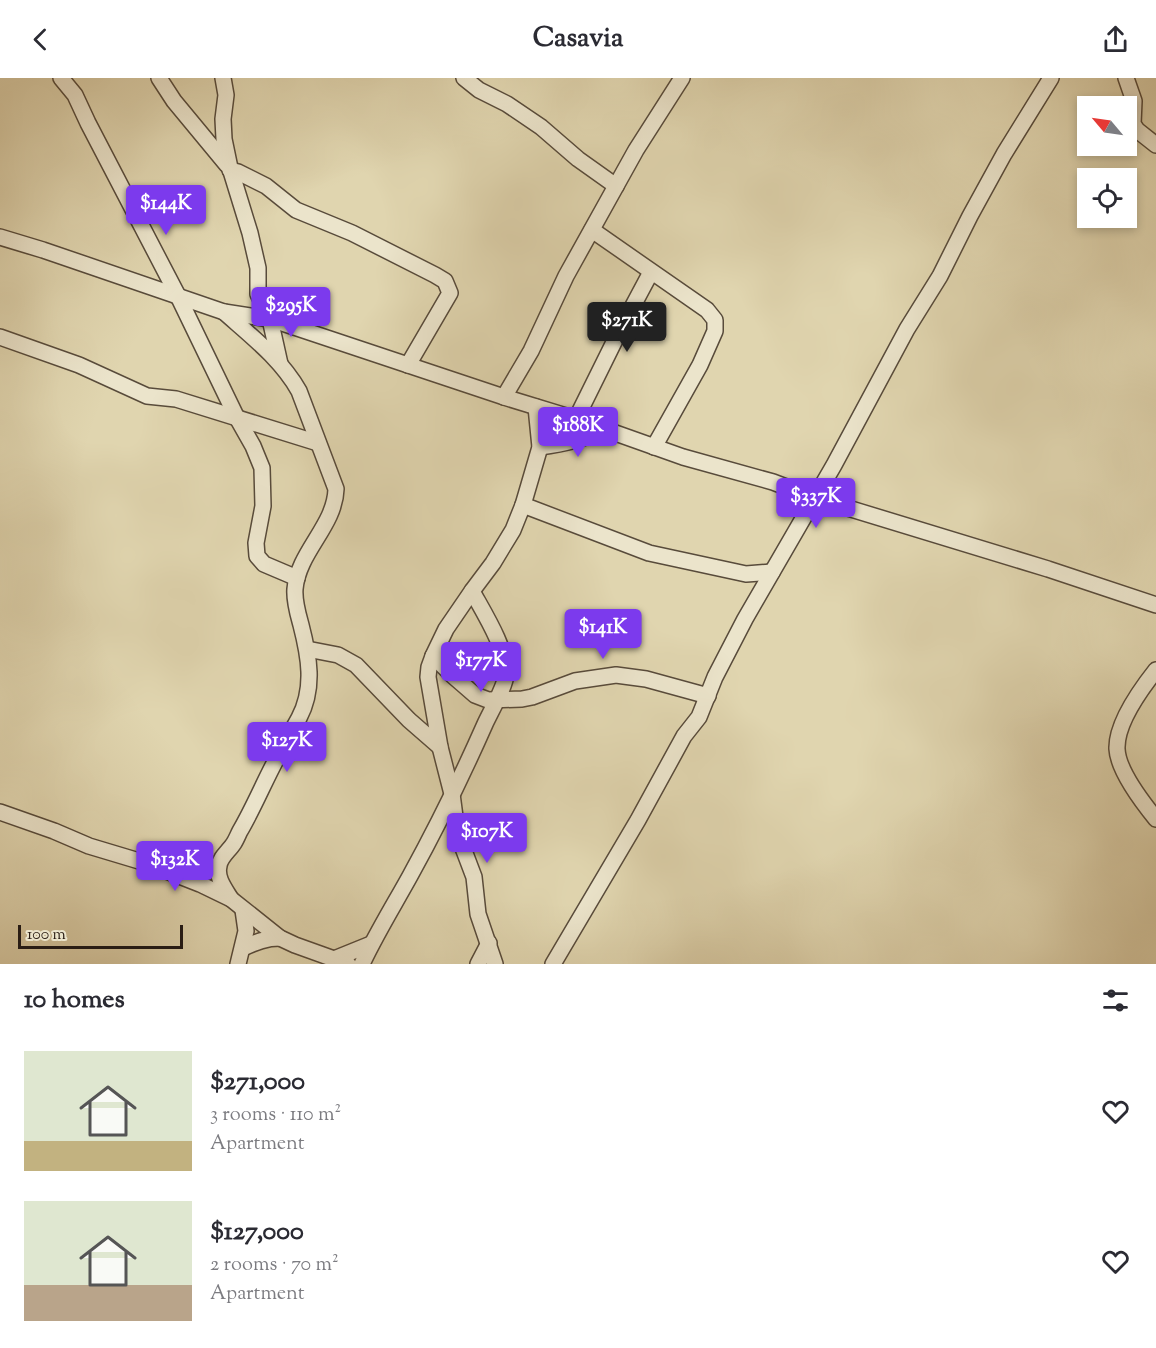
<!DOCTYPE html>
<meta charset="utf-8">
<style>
:root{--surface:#fff;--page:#f7f7f7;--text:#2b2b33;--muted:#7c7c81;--accent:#7c3aed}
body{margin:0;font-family:"Sorts Mill Goudy",serif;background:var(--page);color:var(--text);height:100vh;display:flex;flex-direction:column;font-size:22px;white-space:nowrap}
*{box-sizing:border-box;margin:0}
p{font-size:20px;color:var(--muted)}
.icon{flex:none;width:33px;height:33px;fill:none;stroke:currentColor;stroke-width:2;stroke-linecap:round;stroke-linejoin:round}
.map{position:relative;height:886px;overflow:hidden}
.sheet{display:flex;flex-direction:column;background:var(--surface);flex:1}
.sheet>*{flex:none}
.needle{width:39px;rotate:299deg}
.tools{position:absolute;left:1077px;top:18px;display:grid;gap:12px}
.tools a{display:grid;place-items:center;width:60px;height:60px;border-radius:0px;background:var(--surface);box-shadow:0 3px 9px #0003;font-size:30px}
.scale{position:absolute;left:18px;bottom:15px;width:165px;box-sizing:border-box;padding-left:6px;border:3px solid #2a1d14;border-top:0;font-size:16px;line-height:21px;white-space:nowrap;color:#2a1d14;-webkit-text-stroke:4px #ebe4cb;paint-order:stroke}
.price{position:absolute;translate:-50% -51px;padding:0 14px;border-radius:6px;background:var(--accent);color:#fff;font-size:20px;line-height:39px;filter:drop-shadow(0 2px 3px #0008)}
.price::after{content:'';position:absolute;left:50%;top:36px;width:18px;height:14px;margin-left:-9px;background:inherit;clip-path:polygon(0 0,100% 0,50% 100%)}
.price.selected{background:#222;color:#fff}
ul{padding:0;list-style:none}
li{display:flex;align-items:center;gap:18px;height:150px;padding:0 24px}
li span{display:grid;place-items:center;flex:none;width:168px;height:120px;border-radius:0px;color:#555}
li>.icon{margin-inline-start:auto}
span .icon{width:72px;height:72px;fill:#fffc;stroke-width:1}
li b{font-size:26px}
h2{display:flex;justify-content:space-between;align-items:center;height:72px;padding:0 24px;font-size:26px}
header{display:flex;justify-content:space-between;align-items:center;height:78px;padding:0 24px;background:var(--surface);font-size:27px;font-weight:700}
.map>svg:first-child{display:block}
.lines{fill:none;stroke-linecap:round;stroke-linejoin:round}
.minor-casing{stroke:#584b3b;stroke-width:18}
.minor{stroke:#ebe4cb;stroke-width:15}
</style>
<header><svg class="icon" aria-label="back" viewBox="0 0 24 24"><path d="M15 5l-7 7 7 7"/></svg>Casavia<svg class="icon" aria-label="share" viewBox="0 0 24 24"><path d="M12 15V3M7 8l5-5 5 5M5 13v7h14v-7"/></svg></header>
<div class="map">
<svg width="1156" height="886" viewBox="0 0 1156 886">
<rect width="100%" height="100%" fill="#e0d5af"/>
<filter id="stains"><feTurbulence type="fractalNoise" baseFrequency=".00333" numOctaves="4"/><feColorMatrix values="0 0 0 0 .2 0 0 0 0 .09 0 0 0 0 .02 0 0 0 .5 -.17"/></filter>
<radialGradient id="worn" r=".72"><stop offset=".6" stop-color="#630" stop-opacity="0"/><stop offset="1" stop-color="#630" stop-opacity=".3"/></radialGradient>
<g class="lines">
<defs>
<g id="minor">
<polyline points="61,0 75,17 88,45 178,218 236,338 253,368 262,390 263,428 256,465 257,478 264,486 297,500"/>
<polyline points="159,0 174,23 227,87"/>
<polyline points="223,0 226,17 223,41 224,61 230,90 250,155 258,190 258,216 270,241 280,286"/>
<polyline points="464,0 479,12 507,26 541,49 578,81 616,108"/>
<polyline points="1126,0 1134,23 1133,46 1137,52 1156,67"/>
<polyline points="230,92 238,94 266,108 296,132 352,155 435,197 445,203 450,215 408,287"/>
<polyline points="592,152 707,232 715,242 715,253 700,287 654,369"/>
<polyline points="0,159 43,172 224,234 270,241 504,319 576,341 683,379 773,404 815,420 1048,491 1156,527"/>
<path d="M224,234C251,258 281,281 299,313L336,411C335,448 298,474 295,511C294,523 298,536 301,547C309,578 315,610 299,640C292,653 284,666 277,680C264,704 254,729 240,753C238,757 236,762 234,765C229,773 220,779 219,788C216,800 225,811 231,821"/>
<polyline points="0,259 79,287 147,318 176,321 318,365"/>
<polyline points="504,319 531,273 566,198 636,72 682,0"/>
<polyline points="576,341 618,256 651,194"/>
<path d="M540,369C563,366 583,362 603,352"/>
<polyline points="523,427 649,475 746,496 772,494"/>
<polyline points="307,571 338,577 356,587 409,642 440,669"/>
<polyline points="433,578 452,597 475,617 488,622 522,621 532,619 575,603 616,597 646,601 708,618"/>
<path d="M1156,592C1141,611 1116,646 1117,671C1118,692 1143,725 1156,741"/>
<polyline points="0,734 54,753 89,768 149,786 200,806 231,821 280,860 295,867 348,886"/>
<path d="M243,870C256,864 266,860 280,860"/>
<polyline points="335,883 334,881 371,866"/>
<polyline points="238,886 246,853 243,832"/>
<path d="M362,886C376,856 394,827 410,798C437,749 462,698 485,646C490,635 506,607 506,596C507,571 484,535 472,513"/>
<polyline points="478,886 489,865"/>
<polyline points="495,886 478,836 474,799 457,754 452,716 440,669 428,599 429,589 433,578 446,551 472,513 493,485 513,452 523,427 540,369 536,329"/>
<polyline points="553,886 638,742 684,658 699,639 715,599 745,541 834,387 907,251 940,198 970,138 1004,76 1051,0"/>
</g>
</defs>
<use href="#minor" class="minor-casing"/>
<use href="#minor" class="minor"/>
</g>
<rect width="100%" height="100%" filter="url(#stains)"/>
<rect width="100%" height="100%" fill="url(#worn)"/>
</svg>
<div class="tools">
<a><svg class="needle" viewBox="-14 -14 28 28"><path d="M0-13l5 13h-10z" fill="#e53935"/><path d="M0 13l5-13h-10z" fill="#7c7c81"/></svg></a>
<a><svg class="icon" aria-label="locate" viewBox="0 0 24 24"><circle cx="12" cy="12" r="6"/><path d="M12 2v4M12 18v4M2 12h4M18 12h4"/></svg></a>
</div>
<div class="scale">100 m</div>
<b class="price" style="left:166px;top:158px">$144K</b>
<b class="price" style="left:291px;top:260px">$295K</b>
<b class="price selected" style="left:627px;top:275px">$271K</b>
<b class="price" style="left:578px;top:380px">$188K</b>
<b class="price" style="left:816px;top:451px">$337K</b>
<b class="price" style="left:603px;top:582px">$141K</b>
<b class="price" style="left:481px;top:615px">$177K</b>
<b class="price" style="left:287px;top:695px">$127K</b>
<b class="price" style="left:487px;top:786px">$107K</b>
<b class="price" style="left:175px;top:814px">$132K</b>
</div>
<section class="sheet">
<h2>10 homes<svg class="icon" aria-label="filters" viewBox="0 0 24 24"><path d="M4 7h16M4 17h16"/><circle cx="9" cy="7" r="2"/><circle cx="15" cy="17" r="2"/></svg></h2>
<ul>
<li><span style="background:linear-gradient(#dfe7d0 75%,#c2b280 0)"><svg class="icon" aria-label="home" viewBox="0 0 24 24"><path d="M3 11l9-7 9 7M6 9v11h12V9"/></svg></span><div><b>$271,000</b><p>3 rooms · 110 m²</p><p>Apartment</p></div><svg class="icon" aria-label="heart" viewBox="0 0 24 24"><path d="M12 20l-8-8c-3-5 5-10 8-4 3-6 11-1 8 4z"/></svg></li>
<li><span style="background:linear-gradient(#dfe7d0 70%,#b9a48a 0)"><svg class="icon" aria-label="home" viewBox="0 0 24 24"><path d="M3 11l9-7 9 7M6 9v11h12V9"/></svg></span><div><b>$127,000</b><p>2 rooms · 70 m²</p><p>Apartment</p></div><svg class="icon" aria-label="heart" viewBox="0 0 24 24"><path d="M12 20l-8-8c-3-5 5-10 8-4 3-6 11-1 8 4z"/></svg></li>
</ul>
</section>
